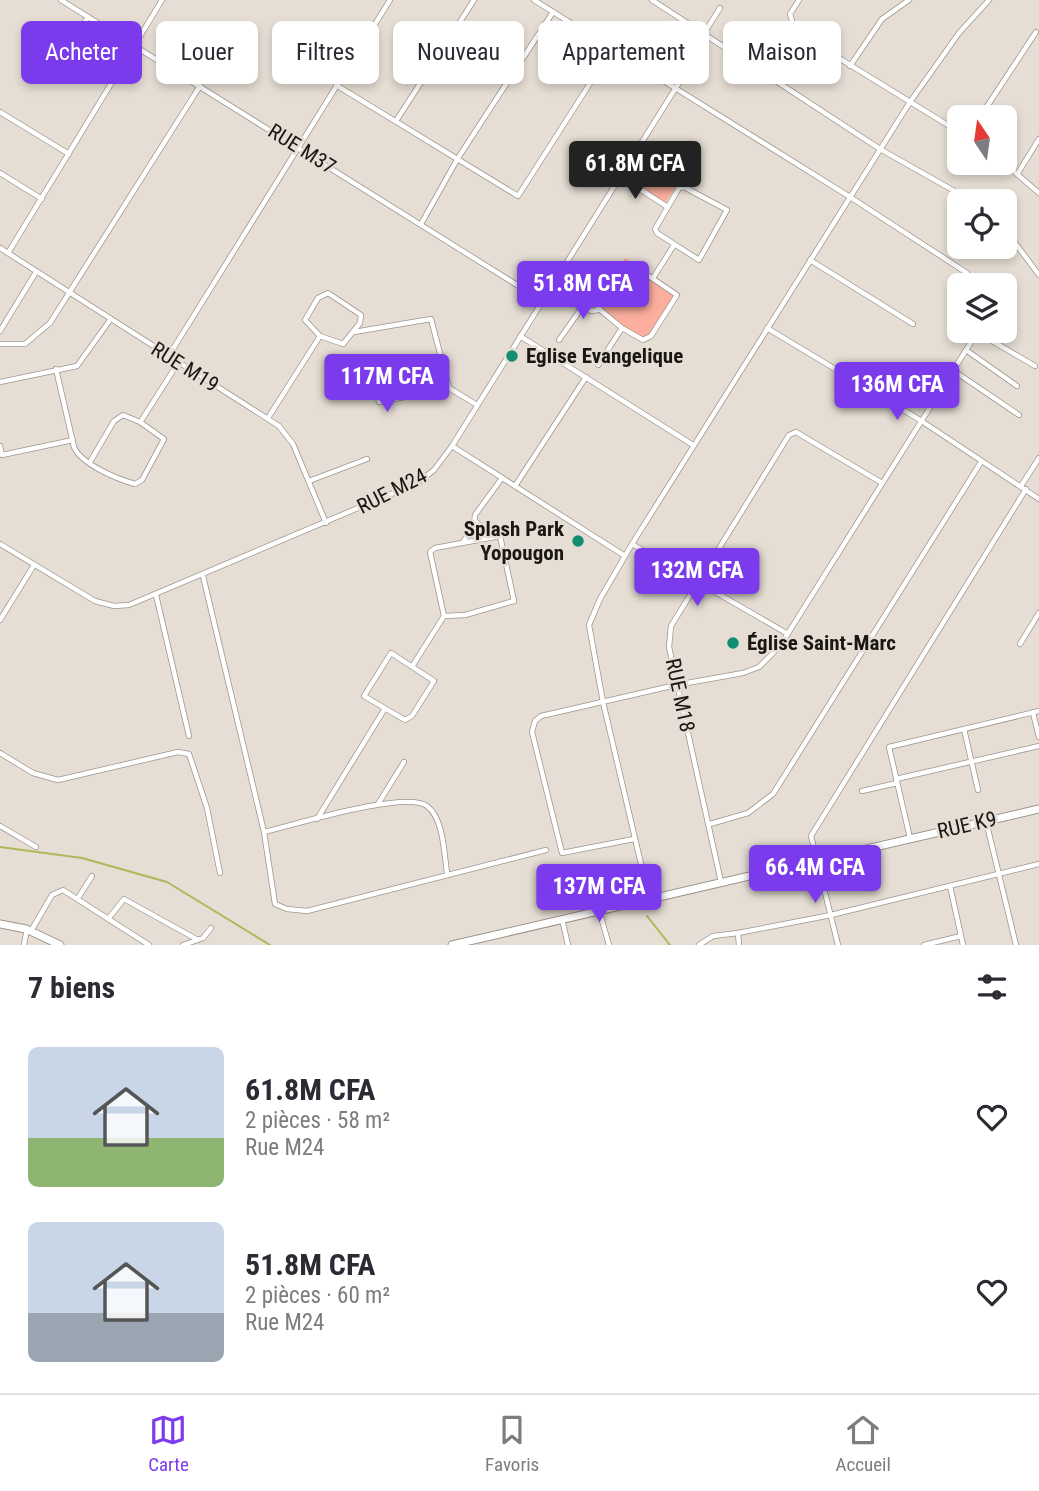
<!DOCTYPE html>
<html lang="fr">
<meta charset="utf-8">
<style>
:root{--surface:#fff;--page:#f7f7f7;--text:#2b2b33;--muted:#7c7c81;--line:#e1e1e2;--accent:#7c3aed}
body{margin:0;font-family:"Roboto Condensed",sans-serif;background:var(--page);color:var(--text);height:100vh;display:flex;flex-direction:column;font-size:26px;white-space:nowrap}
*{box-sizing:border-box;margin:0}
p{font-size:23px;color:var(--muted)}
.icon{flex:none;width:38px;height:38px;fill:none;stroke:currentColor;stroke-width:2;stroke-linecap:round;stroke-linejoin:round}
.map{position:relative;height:945px;overflow:hidden}
.drawer{display:flex;flex-direction:column;background:var(--surface);flex:1}
.drawer>*{flex:none}
.guide{position:absolute;left:21px;top:21px;width:998px;height:63px;display:flex;gap:14px}
.needle{width:46px;rotate:347deg}
.controls{position:absolute;left:947px;top:105px;display:grid;gap:14px}
.controls a{display:grid;place-items:center;width:70px;height:70px;border-radius:10px;background:var(--surface);box-shadow:0 4px 10px #0003;font-size:35px}
.price{position:absolute;translate:-50% -60px;padding:0 16px;border-radius:7px;background:var(--accent);color:#fff;font-size:23px;line-height:46px;filter:drop-shadow(0 2px 4px #0008)}
.price::after{content:'';position:absolute;left:50%;top:42px;width:21px;height:16px;margin-left:-10px;background:inherit;clip-path:polygon(0 0,100% 0,50% 100%)}
.price.on{background:#222;color:#fff}
ul{padding:0;list-style:none}
li{display:flex;align-items:center;gap:21px;height:175px;padding:0 28px}
li span{display:grid;place-items:center;flex:none;width:196px;height:140px;border-radius:10px;color:#555}
li>.icon{margin-inline-start:auto}
span .icon{width:84px;height:84px;fill:#fffc;stroke-width:1}
li b{font-size:30px}
h2{display:flex;justify-content:space-between;align-items:center;height:84px;padding:0 28px;font-size:30px}
.chip{padding:0 24px;border-radius:10px;background:var(--surface);box-shadow:0 4px 10px #0003;font-size:24px;line-height:63px}
.chip.on{background:var(--accent);color:#fff}
.tab-bar{display:flex;justify-content:space-around;align-items:center;height:98px;border-top:2px solid var(--line);background:var(--surface);font-size:19px;color:var(--muted)}
.tab-bar a{display:grid;justify-items:center;gap:4px}
.tab-bar .on{color:var(--accent)}
.map>svg:first-child{display:block}
.green{fill:#fdaf9f}
.lines{fill:none;stroke-linecap:round;stroke-linejoin:round}
.stream{stroke:#b1b65a;stroke-width:2}
.street-casing{stroke:#9d958c;stroke-width:6}
.secondary-casing{stroke:#9d958c;stroke-width:9}
.street{stroke:#fff;stroke-width:4.5}
.secondary{stroke:#fff;stroke-width:7}
.poi-dot{fill:#138e72;stroke:#e6ded4;stroke-width:2.5}
.labels{text-anchor:middle;dominant-baseline:central;stroke-width:5;stroke-linejoin:round;paint-order:stroke}
.street-label{font-size:21px;fill:#191613;stroke:#e6ded4}
.poi-label{font-size:21px;font-weight:bold;fill:#191613;stroke:#e6ded4;text-anchor:start}
</style>
<div class="map">
<svg width="1039" height="945" viewBox="0 0 1039 945">
<rect width="100%" height="100%" fill="#e6ded4"/>
<g class="green">
<polygon points="649,158 682,177 665,203 633,184"/>
<polygon points="625,258 677,291 644,343 592,309"/>
</g>
<g class="lines">
<g class="stream">
<polyline points="0,847 82,858 167,882 270,945"/>
<polyline points="647,916 670,945"/>
</g>
<defs>
<g id="street">
<polyline points="61,0 541,300"/>
<polyline points="534,0 850,197 967,273 975,285"/>
<polyline points="652,0 880,149 972,201"/>
<polyline points="799,0 790,14 795,31 959,132"/>
<polyline points="703,35 720,8"/>
<polyline points="850,66 882,19 909,0"/>
<polyline points="53,73 88,17"/>
<polyline points="336,85 518,196 612,49"/>
<polyline points="0,112 69,154"/>
<polyline points="980,117 1036,32"/>
<polyline points="396,121 474,0"/>
<polyline points="1004,163 1039,193"/>
<polyline points="0,173 42,199"/>
<polyline points="1018,173 1039,139"/>
<polyline points="618,175 666,206"/>
<polygon points="684,187 727,210 699,260 657,233 655,229 679,188"/>
<polyline points="421,224 458,158 553,12"/>
<polyline points="1004,228 1039,275"/>
<polyline points="0,248 279,426 293,444 326,523"/>
<polyline points="8,253 162,0"/>
<polyline points="810,260 913,324"/>
<polyline points="653,278 674,245"/>
<polygon points="328,293 361,315 360,323 343,344 320,336 305,320 318,298"/>
<polyline points="573,299 591,311 598,310"/>
<polyline points="767,328 920,420 1039,499"/>
<polyline points="0,331 36,272"/>
<polyline points="354,332 431,319 449,388 477,405"/>
<polyline points="977,332 1035,366"/>
<polyline points="520,336 693,445"/>
<polyline points="559,340 583,306"/>
<polyline points="0,344 25,344 50,323 200,86"/>
<polyline points="966,350 1017,386"/>
<polyline points="168,357 390,0"/>
<polyline points="369,362 379,402 449,388"/>
<polyline points="598,365 622,328 643,340 651,336 677,295 631,264 626,266 598,308 622,328"/>
<path d="M56,369L74,447C81,464 117,479 135,484L142,480L164,439L140,422L123,415L114,421L90,462"/>
<polyline points="954,371 1019,415"/>
<polyline points="0,382 77,366 110,320"/>
<polyline points="268,418 320,336"/>
<polyline points="141,421 178,363"/>
<polyline points="0,446 2,455 73,440"/>
<polyline points="452,446 625,556"/>
<polyline points="309,481 367,459"/>
<polyline points="515,486 586,377"/>
<polyline points="1021,486 1039,458"/>
<polyline points="475,521 491,535"/>
<polyline points="464,541 474,524 475,515 502,478"/>
<polyline points="0,544 95,601 114,606 129,605 417,483 434,470 452,446 707,38"/>
<polyline points="632,544 788,634"/>
<polyline points="203,576 264,832 275,904 287,909 307,911 546,850"/>
<polyline points="156,595 189,736"/>
<polyline points="0,620 34,565"/>
<polyline points="1020,644 1039,613"/>
<polygon points="391,653 434,681 412,716 405,720 364,696"/>
<polyline points="413,665 444,616 430,552 435,548 500,536 514,601 465,615 444,616"/>
<polyline points="1033,713 1039,737"/>
<polyline points="964,729 978,790"/>
<polyline points="0,753 33,773 58,780 178,752 189,754 207,808 220,873"/>
<polyline points="896,779 1039,746"/>
<polyline points="862,791 897,783"/>
<polyline points="378,804 404,762"/>
<polyline points="317,819 384,710"/>
<polyline points="986,821 1016,945"/>
<polyline points="710,824 748,813 773,794 981,462"/>
<polyline points="0,826 36,847"/>
<path d="M264,832C294,825 406,790 427,806C444,819 444,854 447,873"/>
<polyline points="910,838 889,747 1039,711"/>
<polyline points="634,839 562,853 532,732 535,721 541,716 676,685 743,673 759,667 780,646 978,331"/>
<polyline points="721,882 669,647 671,626 789,435 796,432 882,483"/>
<polyline points="950,886 963,945"/>
<polyline points="78,898 92,876"/>
<polyline points="649,898 603,702 589,625 600,599 632,544 910,102 959,33 989,0"/>
<polyline points="599,910 609,945"/>
<polyline points="108,919 124,899 198,940"/>
<polyline points="562,919 568,945"/>
<polyline points="31,931 52,895 63,890 149,945"/>
<polyline points="24,945 27,929"/>
<polyline points="183,945 203,938 211,928"/>
<polyline points="699,945 713,936 738,933"/>
<polyline points="739,945 738,933 831,915 1039,864"/>
<polyline points="838,945 811,836 1026,489"/>
<polyline points="924,945 961,936"/>
</g>
<g id="secondary">
<polyline points="0,924 26,929 60,945"/>
<polyline points="452,945 1039,809"/>
</g>
</defs>
<use href="#street" class="street-casing"/>
<use href="#secondary" class="secondary-casing"/>
<use href="#street" class="street"/>
<use href="#secondary" class="secondary"/>
</g>
<g class="poi-dot">
<circle cx="512" cy="356" r="7"/>
<circle cx="578" cy="541" r="7"/>
<circle cx="733" cy="643" r="7"/>
</g>
<g class="labels">
<g class="street-label">
<text transform="translate(302 149) rotate(32)">RUE M37</text>
<text transform="translate(185 367) rotate(32)">RUE M19</text>
<text transform="translate(392 491) rotate(-27)">RUE M24</text>
<text transform="translate(680 695) rotate(78)">RUE M18</text>
<text transform="translate(967 825) rotate(-13)">RUE K9</text>
</g>
<g class="poi-label">
<text x="526" y="356">Eglise Evangelique</text>
<text x="564" y="529" text-anchor="end">Splash Park<tspan x="564" dy="24">Yopougon</tspan></text>
<text x="747" y="643">Église Saint-Marc</text>
</g>
</g>
</svg>
<div class="controls">
<a><svg class="needle" viewBox="-14 -14 28 28"><path d="M0-13l5 13h-10z" fill="#e53935"/><path d="M0 13l5-13h-10z" fill="#7c7c81"/></svg></a>
<a><svg class="icon" aria-label="locate" viewBox="0 0 24 24"><circle cx="12" cy="12" r="6"/><path d="M12 2v4M12 18v4M2 12h4M18 12h4"/></svg></a>
<a><svg class="icon" aria-label="layers" viewBox="0 0 24 24"><path d="M12 4l9 5-9 5-9-5zM3 14l9 5 9-5"/></svg></a>
</div>
<b class="price on" style="left:635px;top:201px">61.8M CFA</b>
<b class="price" style="left:583px;top:321px">51.8M CFA</b>
<b class="price" style="left:387px;top:414px">117M CFA</b>
<b class="price" style="left:897px;top:422px">136M CFA</b>
<b class="price" style="left:697px;top:608px">132M CFA</b>
<b class="price" style="left:815px;top:905px">66.4M CFA</b>
<b class="price" style="left:599px;top:924px">137M CFA</b>
<div class="guide">
<a class="chip on">Acheter</a>
<a class="chip">Louer</a>
<a class="chip">Filtres</a>
<a class="chip">Nouveau</a>
<a class="chip">Appartement</a>
<a class="chip">Maison</a>
</div>
</div>
<section class="drawer">
<h2>7 biens<svg class="icon" aria-label="filters" viewBox="0 0 24 24"><path d="M4 7h16M4 17h16"/><circle cx="9" cy="7" r="2"/><circle cx="15" cy="17" r="2"/></svg></h2>
<ul>
<li><span style="background:linear-gradient(#c9d6e8 65%,#8fb573 0)"><svg class="icon" aria-label="home" viewBox="0 0 24 24"><path d="M3 11l9-7 9 7M6 9v11h12V9"/></svg></span><div><b>61.8M CFA</b><p>2 pièces · 58 m²</p><p>Rue M24</p></div><svg class="icon" aria-label="heart" viewBox="0 0 24 24"><path d="M12 20l-8-8c-3-5 5-10 8-4 3-6 11-1 8 4z"/></svg></li>
<li><span style="background:linear-gradient(#c9d6e8 65%,#9aa5b1 0)"><svg class="icon" aria-label="home" viewBox="0 0 24 24"><path d="M3 11l9-7 9 7M6 9v11h12V9"/></svg></span><div><b>51.8M CFA</b><p>2 pièces · 60 m²</p><p>Rue M24</p></div><svg class="icon" aria-label="heart" viewBox="0 0 24 24"><path d="M12 20l-8-8c-3-5 5-10 8-4 3-6 11-1 8 4z"/></svg></li>
</ul>
</section>
<nav class="tab-bar">
<a class="on"><svg class="icon" aria-label="map" viewBox="0 0 24 24"><path d="M3 6l6-2 6 2 6-2v14l-6 2-6-2-6 2zM9 4v14M15 6v14"/></svg>Carte</a>
<a><svg class="icon" aria-label="saved" viewBox="0 0 24 24"><path d="M7 4h10v16l-5-4-5 4z"/></svg>Favoris</a>
<a><svg class="icon" aria-label="home" viewBox="0 0 24 24"><path d="M3 11l9-7 9 7M6 9v11h12V9"/></svg>Accueil</a>
</nav>
